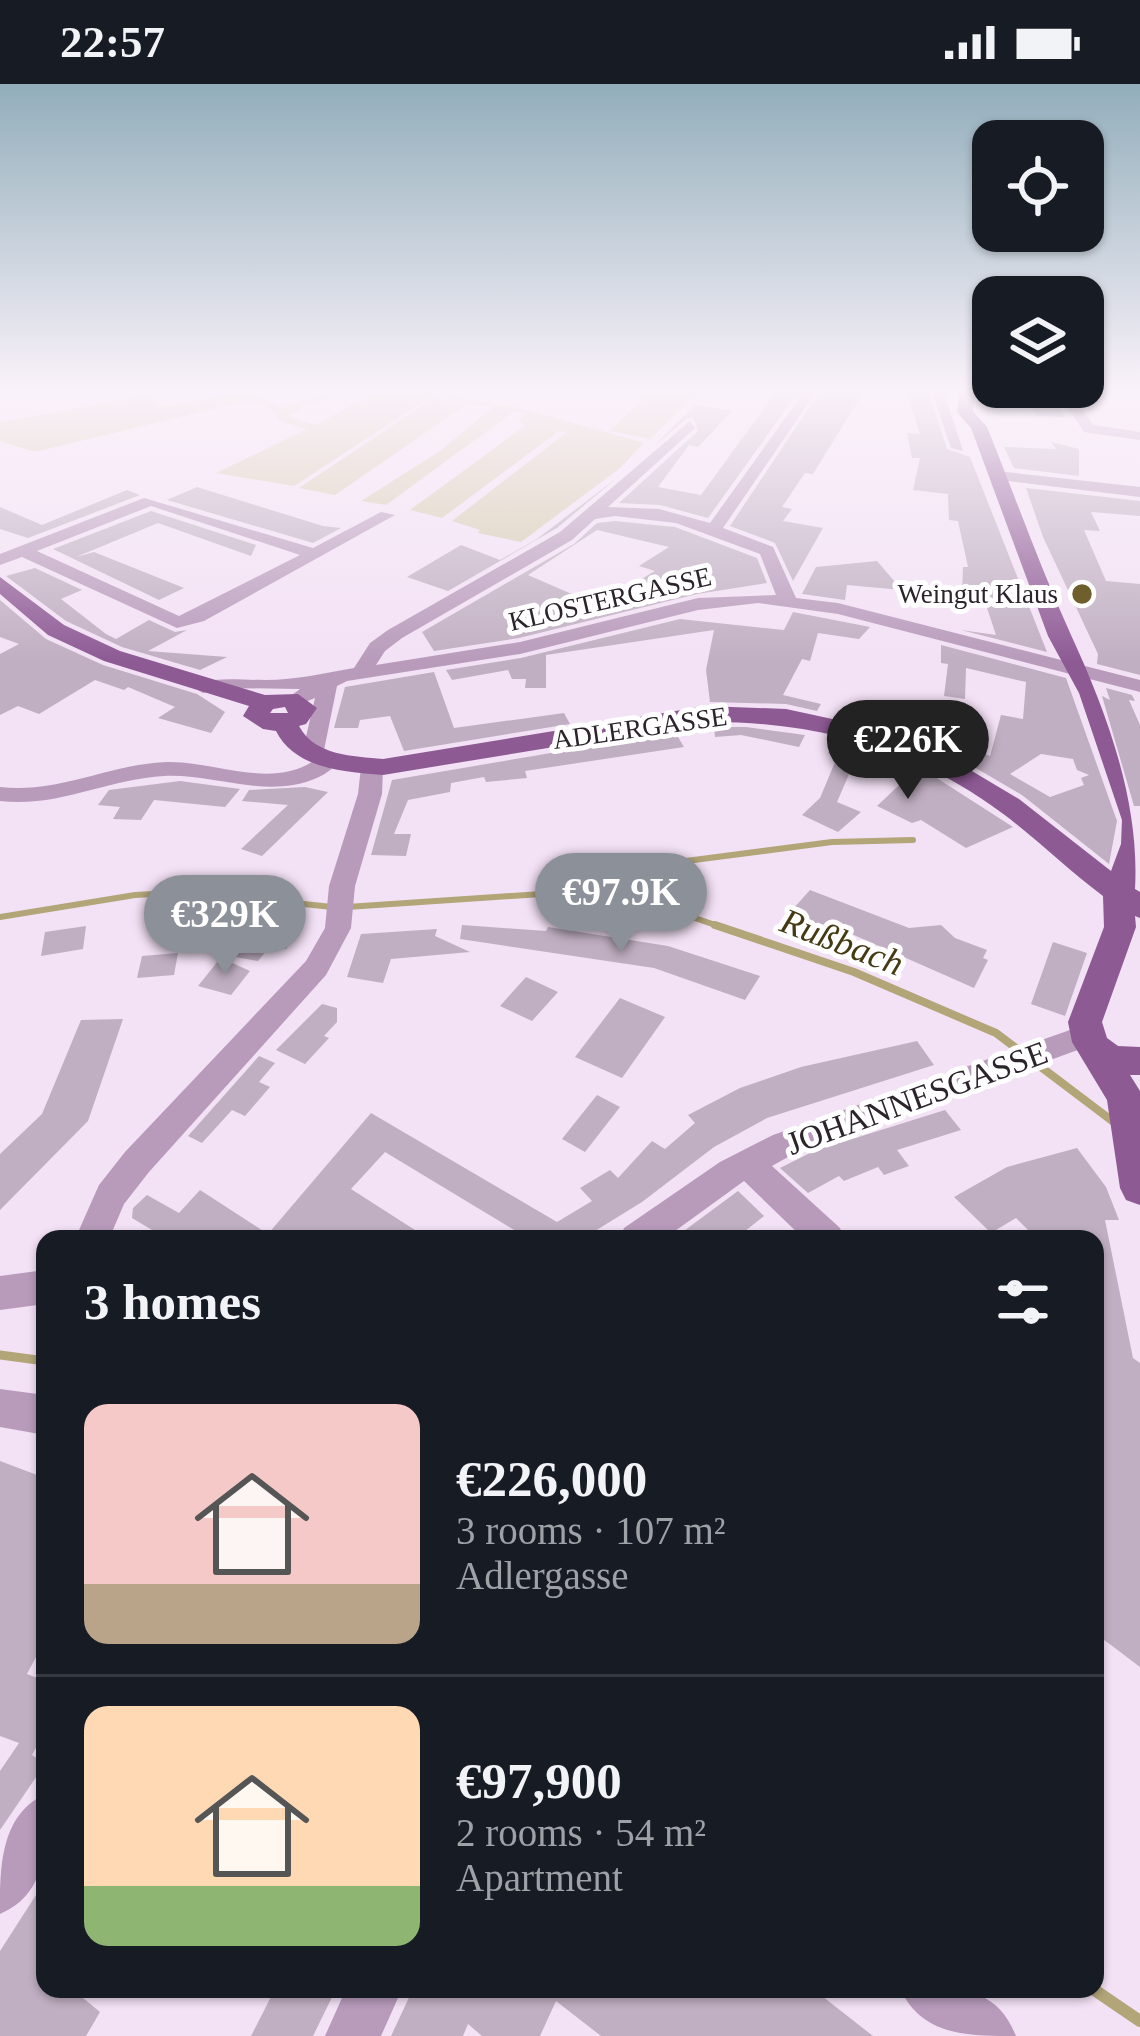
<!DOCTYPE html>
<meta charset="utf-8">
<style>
:root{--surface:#171b24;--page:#20242c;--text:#f1f3f6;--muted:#9ea1a6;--line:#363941;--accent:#8c9099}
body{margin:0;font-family:"Times New Roman",serif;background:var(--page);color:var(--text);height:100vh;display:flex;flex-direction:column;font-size:45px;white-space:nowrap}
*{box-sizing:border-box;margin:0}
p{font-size:39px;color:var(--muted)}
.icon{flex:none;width:66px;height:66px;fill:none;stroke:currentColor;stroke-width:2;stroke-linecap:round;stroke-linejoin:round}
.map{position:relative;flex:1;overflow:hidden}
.sheet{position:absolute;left:36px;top:1146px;width:1068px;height:768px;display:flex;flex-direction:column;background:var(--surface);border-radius:24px;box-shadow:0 3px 9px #0004}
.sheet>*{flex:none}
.buttons{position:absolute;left:972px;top:36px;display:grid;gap:24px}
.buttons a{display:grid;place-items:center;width:132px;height:132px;border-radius:24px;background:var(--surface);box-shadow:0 3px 9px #0004;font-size:60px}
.price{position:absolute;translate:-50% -102px;padding:0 27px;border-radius:42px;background:var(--accent);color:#fff;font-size:39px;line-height:78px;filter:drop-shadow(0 3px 6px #0008)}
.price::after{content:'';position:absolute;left:50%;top:72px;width:36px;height:27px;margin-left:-18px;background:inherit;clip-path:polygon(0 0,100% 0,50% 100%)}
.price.current{background:#222;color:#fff}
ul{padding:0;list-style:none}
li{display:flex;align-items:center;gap:36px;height:300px;padding:0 48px}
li+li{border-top:3px solid var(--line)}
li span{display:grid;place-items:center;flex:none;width:336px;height:240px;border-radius:24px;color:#555}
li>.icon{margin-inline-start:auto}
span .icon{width:144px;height:144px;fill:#fffc;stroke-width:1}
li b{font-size:51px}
h2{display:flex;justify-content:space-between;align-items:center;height:144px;padding:0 48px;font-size:51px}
.status{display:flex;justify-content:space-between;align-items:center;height:84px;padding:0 60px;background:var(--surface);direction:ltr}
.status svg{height:33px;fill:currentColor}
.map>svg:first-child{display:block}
.green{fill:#d4cbac}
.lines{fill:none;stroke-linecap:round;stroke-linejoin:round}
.stream-far3{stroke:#b2a578;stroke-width:6}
.stream-far2{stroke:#b2a578;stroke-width:8}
.stream-far1{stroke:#b2a578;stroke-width:9}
.stream{stroke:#b2a578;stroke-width:12}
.building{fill:#c0afc2;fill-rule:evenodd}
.minor{fill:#b89bbb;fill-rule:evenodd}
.major{fill:#8d5a94;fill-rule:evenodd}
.poi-dot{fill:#6e5f2d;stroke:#fff;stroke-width:4.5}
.labels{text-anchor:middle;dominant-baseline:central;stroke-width:10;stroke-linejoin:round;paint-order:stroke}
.far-poi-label{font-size:27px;fill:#2b242b;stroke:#fff;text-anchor:end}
.far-street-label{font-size:27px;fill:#2b242b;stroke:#fff}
.street-label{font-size:33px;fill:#2b242b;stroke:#fff}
.water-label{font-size:36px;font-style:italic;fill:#443a14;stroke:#fff}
</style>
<div class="status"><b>22:57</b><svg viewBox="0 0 49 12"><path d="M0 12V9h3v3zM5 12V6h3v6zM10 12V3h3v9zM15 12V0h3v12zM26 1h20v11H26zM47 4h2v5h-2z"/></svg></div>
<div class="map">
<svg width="1140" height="1952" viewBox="0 0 1140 1952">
<rect width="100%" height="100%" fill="#f3e1f5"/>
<g class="green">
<path d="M346,305H364L306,320L288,333L316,341C355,321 391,293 435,310L294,402L216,389L307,345L277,336L278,329L254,318H241L35,368L0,357V338L147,312L164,323L247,307L282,324Z"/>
<polygon points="652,305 700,305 650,355 610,347"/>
<polygon points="451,313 520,324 644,359 620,384 521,458 478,449 480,446 452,437 567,348 559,347 442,434 410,426 525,342 519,337 523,329 502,325 513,328 386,421 361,417 440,367 493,323 467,320 335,411 299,404 434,314 455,320 446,315"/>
</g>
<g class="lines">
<g class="stream-far3">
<polyline points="663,780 832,758 913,756"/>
<polyline points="546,806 638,785"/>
<polyline points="347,823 556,809 635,796 670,805 692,833 724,844"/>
<polyline points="0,833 135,811 192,808 332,823"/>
</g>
<polyline class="stream-far2" points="715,841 854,888 996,949 1115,1039"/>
<polyline class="stream-far1" points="0,1271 45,1277"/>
<polyline class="stream" points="1093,1905 1140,1937"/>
</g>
<g class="building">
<polygon points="779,304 801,304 708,434 660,421 619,419 698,347 694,334 687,334 653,363 695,321 732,327 698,363 689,361 658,403 701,411"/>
<polygon points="822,304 866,304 813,390 805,389 782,423 792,425 783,437 823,444 793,497 775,459 730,442"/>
<polygon points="905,304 927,304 947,365 970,373 1047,568 961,546 996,551 983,512 962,511 963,483 968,483 958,437 949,436 948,410 913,406 920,374 912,374 907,349 920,350"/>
<polygon points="1021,304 1047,304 1065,333 1036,332"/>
<polygon points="1051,358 1079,365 1079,392 1014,384 1004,363 1056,365"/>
<polygon points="618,393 557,444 448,507 407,493 461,461 500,476 537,455"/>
<polygon points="197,403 323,442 341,444 313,459 167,416"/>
<polygon points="1026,404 1140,417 1140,432 1091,428 1100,447 1084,446 1106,497 1140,500 1140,591 1097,580 1098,570 1043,453"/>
<polygon points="127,406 140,411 28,454 0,445 0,423 42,441"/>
<polygon points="151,427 256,461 251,472 158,439 76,473 94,468 184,504 159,516 53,465"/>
<path d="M615,437L675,443L757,474L767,499L697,510L519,554L434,567L422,548L574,460L597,439ZM597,446L669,463L639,482L655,487L606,516L590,509L581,514L528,491Z"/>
<polygon points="877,477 902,506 847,501 845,516 802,510 816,483"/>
<polygon points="35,484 82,506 61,515 106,550 116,555 149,536 175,548 187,546 148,567 227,573 200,586 122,563 66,537 6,492"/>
<polygon points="0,516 46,555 103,581 197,610 225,628 211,649 158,634 175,623 128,603 124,606 95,596 39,630 18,622 0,631 0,570 19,560 0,553"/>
<polygon points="793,528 870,543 859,555 818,549 810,577 802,575 783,611 821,620 817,627 786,620 710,618 706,586 714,546 546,571 546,604 525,604 526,595 512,595 508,586 452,596 446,586 521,574 680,535 784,546"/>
<path d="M941,561L1066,594L1117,737L1109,780L1022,711L952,670L852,635L861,623L890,631L884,640L933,655L936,651L990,672L1001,631L1023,635L1026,598L966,584L965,615L944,612L948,580L941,579ZM1041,670L1073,675L1077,686L1089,691L1081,694L1084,701L1050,713L1010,690Z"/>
<polygon points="434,588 454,644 564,629 570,640 404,667 390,632 360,636 358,644 334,644 345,603"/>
<polygon points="1106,604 1132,611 1135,617 1129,616 1140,641 1140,722 1134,722 1102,612 1110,616"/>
<polygon points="714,643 746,643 805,651 799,663 741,651 715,653"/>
<polygon points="675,648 684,663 525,687 527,694 486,698 484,693 451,699 450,708 408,716 394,750 411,750 406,772 371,771 392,696"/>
<polygon points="837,657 932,691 1013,743 966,764 921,736 912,739 877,722 914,687 857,672 837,718 861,728 838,748 802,731 820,714 838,671 828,669"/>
<polygon points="180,697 240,705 225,723 154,716 141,736 113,735 120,723 98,721 109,706"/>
<polygon points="305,703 328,708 262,772 241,765 288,721 242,717 249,706"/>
<polygon points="810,806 909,844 941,841 955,854 987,866 983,874 988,876 974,904 838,844 831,852 784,835"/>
<polygon points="260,836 300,848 286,865 271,861 258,877 230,872"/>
<polygon points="462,841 546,847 548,843 668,862 760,892 745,916 654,884 460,855"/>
<polygon points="86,842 83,865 41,872 45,848"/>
<polygon points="437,845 435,852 470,868 391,875 383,899 347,893 361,850"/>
<polygon points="1053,858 1087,869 1065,932 1031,920"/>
<polygon points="178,869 174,891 137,894 142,872"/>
<polygon points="226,876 250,887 231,911 198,902 218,877"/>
<polygon points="526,893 558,908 532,937 500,922"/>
<polygon points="620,914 665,933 622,994 575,973"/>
<polygon points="322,920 337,924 337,938 324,952 329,954 305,980 276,966"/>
<polygon points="123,935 88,1037 0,1126 0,1070 42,1030 81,936"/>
<polygon points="917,957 934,981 767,1034 714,1063 642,1118 582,1155 529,1155 385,1068 351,1105 429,1155 329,1155 320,1149 315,1155 167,1155 132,1134 133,1124 147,1111 179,1129 200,1106 268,1150 371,1029 557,1138 592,1117 580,1104 610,1086 618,1094 652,1057 665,1065 695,1039 688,1031 740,1004 801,983"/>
<polygon points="259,972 275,979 259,998 270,1003 245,1032 232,1026 202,1059 188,1052"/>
<polygon points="597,1011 620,1023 585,1068 562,1055"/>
<polygon points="945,1026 961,1046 897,1066 909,1082 884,1091 878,1083 844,1097 839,1092 808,1109 780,1084 814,1067"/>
<polygon points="1077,1064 1106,1103 1119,1136 1105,1136 1133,1274 1140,1279 1140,1583 1095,1549 1095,1155 1037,1155 1016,1134 991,1149 954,1113 1007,1083"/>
<polygon points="738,1107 764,1132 735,1155 673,1155"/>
<polygon points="0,1377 45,1394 45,1556 27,1590 45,1597 45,1647 32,1671 45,1680 0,1746 0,1687 19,1659 0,1652"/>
<polygon points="45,1797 45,1905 72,1905 100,1928 86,1952 0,1952 0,1867"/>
<polygon points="275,1905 336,1905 313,1952 251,1952"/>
<polygon points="413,1905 813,1905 873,1952 601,1952 556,1917 540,1952 482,1952 468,1940 463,1952 391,1952"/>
</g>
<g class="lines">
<g class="minor">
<path d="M806,305H818L723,444L773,463L796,514L838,519L1140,596V608L838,530L758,519L698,526L520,570L347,597L337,602L323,671H338L341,676C329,690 312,698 293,701C250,708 207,690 164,692C107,695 58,724 0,717V703C59,710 109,680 167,678C215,677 272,706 315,676L302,670L315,614L295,622L285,616L300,605L229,604L203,609L193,603L196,599C221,593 240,596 265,596C297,596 324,589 354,584L370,559L388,546L560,448L690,337L695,344L608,423L659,425L710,439ZM615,432L676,439L760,470L776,511L698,514L520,558L376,581L385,567L402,554L572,456L595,435Z"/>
<polygon points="931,305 943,305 963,367 951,364"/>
<polygon points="1055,305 1067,305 1093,341 1140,348 1140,356 1084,348"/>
<polygon points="1129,305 1140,305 1140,309 1130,308"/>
<polygon points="997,387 1140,403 1140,413 992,395 992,389"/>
<path d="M144,414L313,464L381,428L395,431L204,537L177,544L22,473L0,481V470ZM151,422L300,471L179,532L37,467Z"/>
<polygon points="372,676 383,683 382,710 355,802 351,844 326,891 149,1088 124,1120 109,1155 75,1155 99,1101 125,1068 306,877 325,844 329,802 358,710 361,683"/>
<polygon points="1087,940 1097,943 1102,951 1097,959 795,1069 772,1082 840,1144 845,1155 804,1155 744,1097 664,1155 619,1155 624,1144 720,1078 773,1051"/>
<polygon points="45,1186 45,1220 0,1226 0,1192"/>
<polygon points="0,1305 45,1311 45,1351 0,1343"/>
<path d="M45,1710C45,1757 51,1808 0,1830C0,1783 0,1732 45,1710Z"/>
<polygon points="346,1905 402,1905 381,1952 325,1952"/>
<path d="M900,1905C950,1905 994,1897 1016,1952C966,1952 923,1952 900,1905Z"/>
</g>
<path class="major" d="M960,305L975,306L973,327L987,343C1015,412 1040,483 1071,551C1106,627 1140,717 1135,805L1140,808V834L1135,832L1136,843L1102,938L1107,954L1118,962L1140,963V991H1130L1140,1007V1121L1126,1116L1120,1104L1107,1016L1072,958L1068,938L1104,843L1103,812C1068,786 1037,755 1002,729C915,664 814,637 706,638L383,691C345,688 295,685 276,647L263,645L243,632L249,622L104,577L48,551L0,510V493L64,541L120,567L265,611L298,610L317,624L306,640L299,642C315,672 353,672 383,675L706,622L786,625L874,644L950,674L1019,715L1111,787L1121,760L1122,736L1079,609L1048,552L971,344L957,328ZM285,623L288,629H270L273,625Z"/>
</g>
<linearGradient id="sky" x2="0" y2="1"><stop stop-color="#92aebb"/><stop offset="0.53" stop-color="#faf2fa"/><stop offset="1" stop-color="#faf2fa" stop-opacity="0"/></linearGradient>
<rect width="1140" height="578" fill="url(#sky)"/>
<circle class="poi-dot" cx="1082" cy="510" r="12"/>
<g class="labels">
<g class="far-poi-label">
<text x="1058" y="510">Weingut Klaus</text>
</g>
<g class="far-street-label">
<text transform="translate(610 515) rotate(-13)">KLOSTERGASSE</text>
<text transform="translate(640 644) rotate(-8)">ADLERGASSE</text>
</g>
<g class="street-label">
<text transform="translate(917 1014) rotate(-20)">JOHANNESGASSE</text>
</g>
<g class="water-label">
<text transform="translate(842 858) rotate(21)">Rußbach</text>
</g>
</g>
</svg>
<div class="buttons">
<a><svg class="icon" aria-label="locate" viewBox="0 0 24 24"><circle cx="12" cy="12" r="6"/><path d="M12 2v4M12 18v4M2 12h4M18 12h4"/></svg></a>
<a><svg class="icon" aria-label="layers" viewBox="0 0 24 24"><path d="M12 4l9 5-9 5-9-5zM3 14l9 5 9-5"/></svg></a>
</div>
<b class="price current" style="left:908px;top:718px">€226K</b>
<b class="price" style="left:621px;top:871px">€97.9K</b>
<b class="price" style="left:225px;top:893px">€329K</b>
<section class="sheet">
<h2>3 homes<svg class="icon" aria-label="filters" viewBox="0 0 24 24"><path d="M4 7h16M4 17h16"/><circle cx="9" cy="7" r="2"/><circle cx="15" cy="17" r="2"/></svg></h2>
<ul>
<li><span style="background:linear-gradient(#f6c9c9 75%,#b9a48a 0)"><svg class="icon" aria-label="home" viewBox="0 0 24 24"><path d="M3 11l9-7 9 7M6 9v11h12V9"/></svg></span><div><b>€226,000</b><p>3 rooms · 107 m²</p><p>Adlergasse</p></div></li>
<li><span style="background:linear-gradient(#ffd9b3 75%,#8fb573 0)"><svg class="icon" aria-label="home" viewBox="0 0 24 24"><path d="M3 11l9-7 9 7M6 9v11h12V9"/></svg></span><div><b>€97,900</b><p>2 rooms · 54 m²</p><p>Apartment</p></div></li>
</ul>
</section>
</div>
